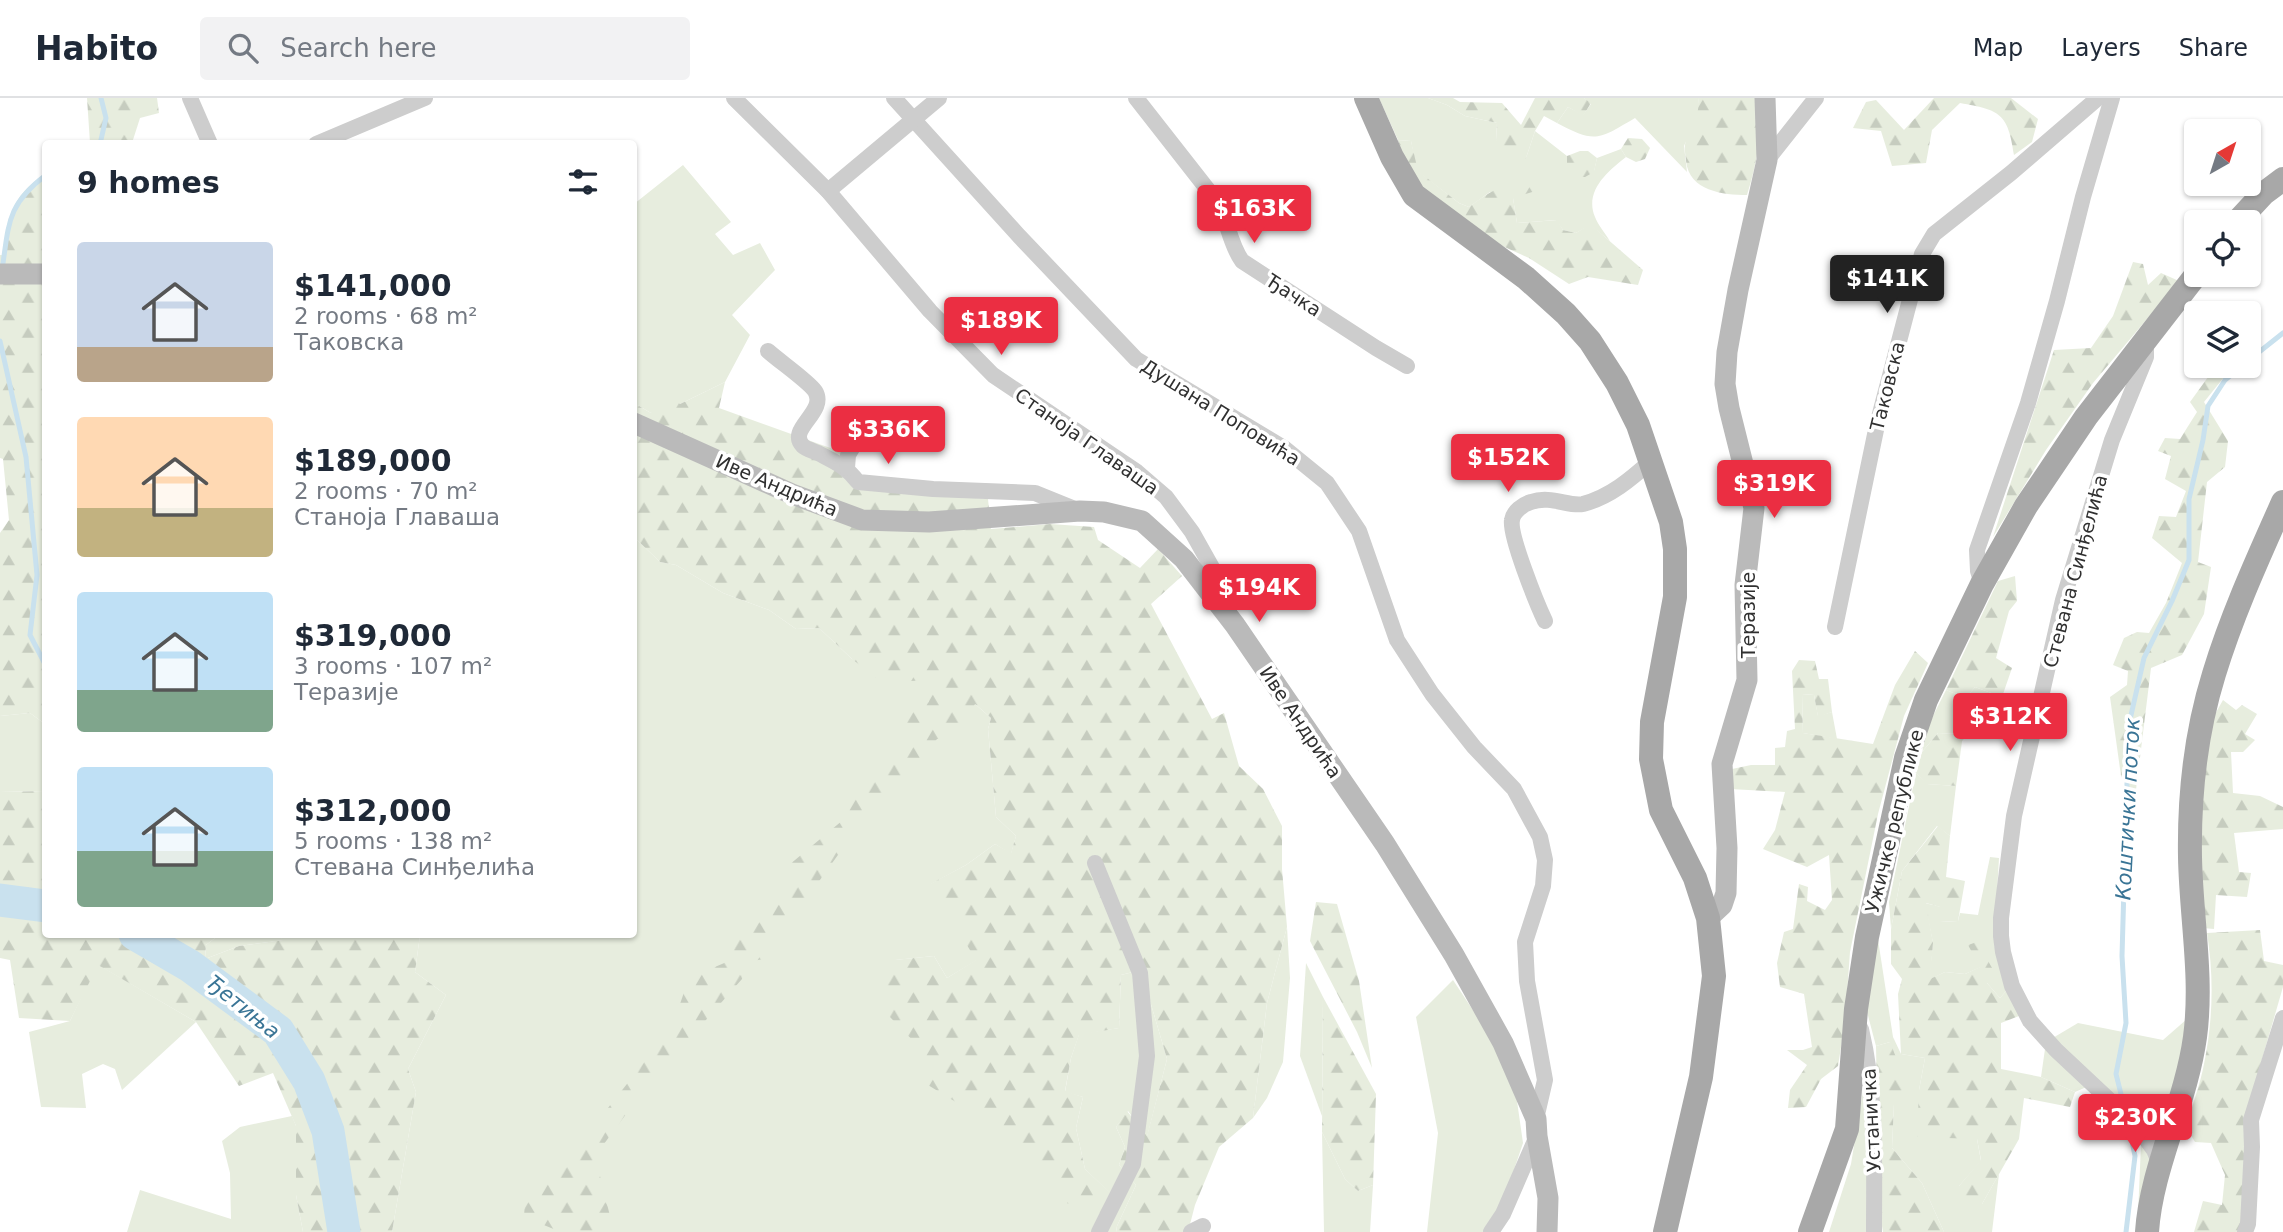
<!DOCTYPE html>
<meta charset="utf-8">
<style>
:root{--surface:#fff;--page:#f2f2f3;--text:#1f2937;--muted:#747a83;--line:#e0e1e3;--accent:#eb2e42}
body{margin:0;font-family:"DejaVu Sans",sans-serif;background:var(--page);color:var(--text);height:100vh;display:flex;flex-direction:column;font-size:26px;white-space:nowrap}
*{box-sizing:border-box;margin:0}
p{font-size:23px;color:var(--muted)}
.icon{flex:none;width:38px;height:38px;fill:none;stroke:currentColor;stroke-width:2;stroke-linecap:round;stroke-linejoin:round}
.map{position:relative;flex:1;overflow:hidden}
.panel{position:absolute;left:42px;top:42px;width:595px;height:798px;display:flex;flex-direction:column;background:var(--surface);border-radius:7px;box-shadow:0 2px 5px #0004}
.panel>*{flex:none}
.needle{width:46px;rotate:39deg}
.fabs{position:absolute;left:2184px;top:21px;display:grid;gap:14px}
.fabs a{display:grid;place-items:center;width:77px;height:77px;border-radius:7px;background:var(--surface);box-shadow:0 2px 5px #0004;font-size:35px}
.price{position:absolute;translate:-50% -60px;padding:0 16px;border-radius:7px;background:var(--accent);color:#fff;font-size:23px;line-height:46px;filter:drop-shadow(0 2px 4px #0008)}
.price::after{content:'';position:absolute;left:50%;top:42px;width:21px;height:16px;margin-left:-10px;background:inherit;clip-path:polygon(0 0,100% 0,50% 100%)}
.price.on{background:#222;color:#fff}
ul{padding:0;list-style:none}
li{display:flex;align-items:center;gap:21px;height:175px;padding:0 35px}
li span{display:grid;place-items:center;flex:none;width:196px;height:140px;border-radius:7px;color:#555}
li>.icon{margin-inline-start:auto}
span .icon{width:84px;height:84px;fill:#fffc;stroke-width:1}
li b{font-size:30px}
h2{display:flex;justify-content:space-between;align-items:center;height:84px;padding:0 35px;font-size:30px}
header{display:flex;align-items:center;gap:42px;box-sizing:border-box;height:98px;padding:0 35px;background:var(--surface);border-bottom:2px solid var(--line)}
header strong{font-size:33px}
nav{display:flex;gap:38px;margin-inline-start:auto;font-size:24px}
.search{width:490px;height:63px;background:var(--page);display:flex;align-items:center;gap:18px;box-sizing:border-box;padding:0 24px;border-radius:7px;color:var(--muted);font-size:26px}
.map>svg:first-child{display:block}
.green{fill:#e7edde}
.forest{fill:url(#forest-firs)}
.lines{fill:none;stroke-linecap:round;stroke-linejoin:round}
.stream{stroke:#c9e1ee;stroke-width:5}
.river{stroke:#c9e1ee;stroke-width:33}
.street{stroke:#cdcdcd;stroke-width:16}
.secondary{stroke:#bababa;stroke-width:21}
.primary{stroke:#a8a8a8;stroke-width:24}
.labels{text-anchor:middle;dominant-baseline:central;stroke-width:7;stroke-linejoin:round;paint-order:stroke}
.street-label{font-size:19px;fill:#303030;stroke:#fff}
.water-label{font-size:21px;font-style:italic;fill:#3a7596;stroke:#fff}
</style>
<header>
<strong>Habito</strong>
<div class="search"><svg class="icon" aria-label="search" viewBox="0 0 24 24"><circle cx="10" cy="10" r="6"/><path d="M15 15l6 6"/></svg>Search here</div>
<nav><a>Map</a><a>Layers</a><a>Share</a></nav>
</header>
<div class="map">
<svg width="2283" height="1134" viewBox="0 0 2283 1134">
<defs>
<pattern id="forest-firs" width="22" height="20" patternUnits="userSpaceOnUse" patternTransform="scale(1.75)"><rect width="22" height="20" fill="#e7edde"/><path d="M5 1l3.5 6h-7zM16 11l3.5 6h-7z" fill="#c6ccbf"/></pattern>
</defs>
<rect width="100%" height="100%" fill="#fff"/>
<g class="green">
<path d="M1379,0H1428L1447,7L1465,18L1497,25L1496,42L1526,60L1535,33L1567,58V71L1594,73L1597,60L1621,51L1626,59C1608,73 1584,93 1595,119C1598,127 1605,135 1610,143L1590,127L1576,135L1563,132L1556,122L1517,125L1513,100L1490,94L1469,109L1459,105L1417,73L1411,43L1398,42Z"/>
<path d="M1584,0H1698L1700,12L1684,48L1687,74L1635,20C1599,41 1596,46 1557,25L1568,9L1583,17L1591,6Z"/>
<polygon points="683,67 731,124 715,136 733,157 760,145 775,172 732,217 750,237 725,284 680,306 651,315 634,305 634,106"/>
<polygon points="634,439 660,464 676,467 723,495 769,512 796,531 819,530 852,561 926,582 975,606 991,620 988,631 996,719 1016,738 1011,756 995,746 966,767 931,786 977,862 947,880 934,858 895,862 899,896 1113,1098 1085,1071 1076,1030 1083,999 1065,994 1071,960 1079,936 1119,930 1121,877 1141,872 1167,961 1147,1039 1128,1013 1116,1029 1125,1049 1119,1067 1136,1087 1117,1128 1116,1134 392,1134 416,994 408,971 446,897 415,874 420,837 634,836"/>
<polygon points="1975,589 2002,599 1962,643 1963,636 1938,635 1922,654 1928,628 1946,592 1966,600"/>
<polygon points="1802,596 1814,597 1818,618 1832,614 1837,641 1803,635"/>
<polygon points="30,615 45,626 45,693 0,694 0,618"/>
<polygon points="1916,675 1927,686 1956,688 1950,738 1937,728 1902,773 1891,831 1889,804"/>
<polygon points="1990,759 1999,760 1994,846 2006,893 2000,900 1987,885 1981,869 1965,876 1945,874 1929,882 1933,845 1925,805 1941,809 1940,824 1958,823 1960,815 1978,817"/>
<polygon points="1287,829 1290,880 1283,964 1267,1000 1253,1020 1267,905"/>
<polygon points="1877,835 1893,939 1901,956 1925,960 1919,992 1977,1041 1981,1063 1959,1088 1959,1106 1982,1106 1999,1076 1992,1134 1944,1134 1922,1085 1892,1050 1894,1006 1890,944 1876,948 1866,910"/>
<polygon points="219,837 277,837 284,842 239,848 205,861 206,847"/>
<polygon points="1306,865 1323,899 1322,1018 1300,958"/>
<polygon points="97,866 196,924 122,992 115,971 103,966 82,976 86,1010 41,1009 29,934 70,923"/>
<polygon points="1453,882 1496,947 1517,1003 1523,1045 1493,1134 1427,1134 1438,1035 1416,919"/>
<polygon points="2187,921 2178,981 2138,1116 2142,1024 2091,987 2075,994 2041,979 2046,944 2078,925 2163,942"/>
<polygon points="1864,987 1871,1134 1829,1134 1851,1066"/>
<polygon points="292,1018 296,1028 296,1097 303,1134 127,1134 140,1092 231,1121 230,1075 222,1043 240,1029"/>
<polygon points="1322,1034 1345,1081 1358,1093 1373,1087 1370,1134 1324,1134"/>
</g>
<g class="forest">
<polygon points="87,0 157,0 159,15 140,20 132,45 90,45"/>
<polygon points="1428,0 1453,0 1460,4 1502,5 1521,27 1535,0 1584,0 1591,5 1583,18 1568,9 1557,25 1544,18 1535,33 1526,60 1513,68 1502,62 1496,42 1497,25 1465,18 1447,7"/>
<path d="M1698,0H1758C1763,34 1757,65 1747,97C1723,97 1689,93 1686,63C1686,58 1684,52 1685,47C1688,28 1701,21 1698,0Z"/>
<path d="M1934,0H2011L2038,21L2032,44L2014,57C2008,15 2000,12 1960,5L1932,32L1926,65L1892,68L1881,33L1853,30L1866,4L1876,2L1904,32Z"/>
<polygon points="1628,40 1642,41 1650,50 1645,61 1636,64 1626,59 1621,51"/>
<path d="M1398,42L1411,43L1418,73L1459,105L1469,109C1494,90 1504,85 1537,86L1542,91L1513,100L1517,125L1557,122L1563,132L1576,135L1590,126L1643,172L1638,187L1588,179L1569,186L1529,160L1489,142L1424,95L1404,64Z"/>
<polygon points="1580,53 1588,53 1597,60 1594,74 1585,79 1573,79 1567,71 1567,58"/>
<path d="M45,76V166L0,169V157H3C11,117 9,100 45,76Z"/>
<polygon points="2133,164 2143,166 2148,187 2161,175 2179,183 2093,285 2046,352 1993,439 2054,252 2091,250 2113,218"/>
<polygon points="45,184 45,626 30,615 0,618 0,435 9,422 3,361 0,360 0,185"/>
<polygon points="2216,268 2233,268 2204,304 2228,343 2225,369 2207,384 2198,464 2211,469 2204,516 2182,557 2151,570 2135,700 2121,678 2110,599 2127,587 2128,573 2113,567 2124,540 2137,534 2149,535 2166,505 2182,465 2152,440 2159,418 2176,419 2186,393 2165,381 2171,358 2158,353 2165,340 2180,341 2197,314 2190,304"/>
<polygon points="725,284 719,310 847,356 861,391 988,401 991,431 1050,426 1094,429 1098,442 1140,470 1158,451 1182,478 1151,506 1212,621 1224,615 1239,668 1263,691 1282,728 1282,771 1287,829 1267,905 1253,1020 1219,1049 1195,1107 1188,1134 1116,1134 1117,1128 1136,1087 1119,1067 1125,1049 1116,1029 1127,1013 1147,1038 1167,961 1141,872 1121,877 1119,930 1079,937 1071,960 1065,993 1083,999 1076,1030 1085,1071 1113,1098 1105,1121 1062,1103 1050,1074 987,1023 923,984 925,955 889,918 886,882 894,862 934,858 947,880 976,862 930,786 966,767 995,746 1011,755 1016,738 996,719 988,631 991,620 975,606 955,639 937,641 888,701 848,743 763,861 744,865 742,881 641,996 595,1058 614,1134 561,1134 524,1119 526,1085 554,1084 556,1056 585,1039 672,929 689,880 729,863 748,818 763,804 770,816 788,795 789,767 849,717 848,700 867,691 905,641 902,614 929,604 925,582 883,585 852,561 819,530 796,531 769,512 723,495 676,467 660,464 634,439 634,305 651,315 665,298 680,306"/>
<polygon points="2015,478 2017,503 2009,513 1996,560 2012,570 2002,599 1975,589 1966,600 1946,592 1998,483"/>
<polygon points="1915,553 1928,565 1904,618 1878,716 1850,854 1845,924 1838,968 1821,981 1806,1009 1788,1010 1790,992 1807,967 1787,952 1803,952 1812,949 1804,896 1780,889 1777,865 1784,834 1793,831 1799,786 1808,789 1807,803 1825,812 1832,802 1829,757 1807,769 1763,751 1775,732 1785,694 1730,691 1732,671 1751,667 1775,667 1775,650 1785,649 1787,633 1795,631 1792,573 1799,562 1815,563 1819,581 1828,581 1832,614 1818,619 1814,597 1802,596 1803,635 1873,646 1895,587"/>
<polygon points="2223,602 2236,612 2242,607 2257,616 2245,636 2255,642 2243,654 2231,654 2233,695 2260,698 2283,709 2283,731 2234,735 2239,774 2251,775 2247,799 2216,797 2214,831 2203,830 2199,702 2214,618"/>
<polygon points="1938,635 1963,636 1956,688 1926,686 1916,675 1922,654"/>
<polygon points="45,693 46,836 219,837 206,847 205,861 239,848 283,842 277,837 420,837 415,874 446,897 408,971 416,994 392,1134 303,1134 296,1097 296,1028 273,975 239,988 196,924 98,867 70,923 19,920 10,862 0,860 0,694"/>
<polygon points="1938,728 1950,738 1946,779 1965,783 1958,823 1940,824 1940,809 1926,805 1933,845 1930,881 1945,874 1965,876 1980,869 1968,847 1977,844 1995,875 1987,885 2000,900 2006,893 2024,916 2001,925 2001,971 2041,979 2075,994 2070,1009 2024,1000 2019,1041 1982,1106 1959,1106 1959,1088 1981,1062 1977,1041 1917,1039 1919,992 1925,960 1901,956 1898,896 1902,881 1891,866 1891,831 1902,773"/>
<polygon points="1316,804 1337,806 1359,883 1372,970 1357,934 1310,843"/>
<path d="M2260,832L2264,863L2283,867V889L2245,1020L2244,1123L2239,1134H2194L2203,1103L2222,1107L2225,1077L2211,1045L2195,1044L2186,1029C2192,1008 2200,987 2204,966C2213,923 2214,878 2207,835Z"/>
<polygon points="1323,899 1376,996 1373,1087 1358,1093 1345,1081 1322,1034"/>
<polygon points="1890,944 1908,990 1894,1006 1892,1050 1922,1085 1944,1134 1883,1134 1879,1110 1876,948"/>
</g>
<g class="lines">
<g class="stream">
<polyline points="100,46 106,20 101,0"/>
<path d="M2,172C9,127 6,107 46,77"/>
<polyline points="0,243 26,359 37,477 30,537 46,568"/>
<polyline points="2249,262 2283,235"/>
<polyline points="2124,1008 2116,976 2126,925 2122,858 2127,685 2133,667 2129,626 2144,560 2172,503 2189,462 2189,401 2203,342 2208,308 2225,282 2242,268"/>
<polyline points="2126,1134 2135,1058 2129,1028"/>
</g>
<g class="river">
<polyline points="0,802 46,808"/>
<polyline points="135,836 190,868 278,933 309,983 328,1033 344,1134"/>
</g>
<g class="street">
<polyline points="190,0 210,46"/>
<polyline points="734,0 828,93 930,213 993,277 1137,374 1166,399 1192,434 1215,475 1229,512"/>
<polyline points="894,0 1019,138 1136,261 1284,350 1327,385 1359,433 1397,542 1432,596 1474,649 1514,691 1540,739 1545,762 1543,788 1525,844 1527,883 1545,982 1536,1021"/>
<path d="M1136,0L1219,106C1228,125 1230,146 1242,163L1376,250L1407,268"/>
<polyline points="316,46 425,0"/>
<polyline points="1767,62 1816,0"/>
<polyline points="828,93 939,0"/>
<polyline points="2144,244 2146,247 2146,259 2112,342 2063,502 2014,718 2001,820 2001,838 2003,854 2012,888 2030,923 2056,952 2135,1026 2154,1052 2161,1068"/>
<path d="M768,253C779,263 808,283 815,293C828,314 786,331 803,348C806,351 814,353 818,355C835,364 846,368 858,384L933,391L1035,395L1077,412"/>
<polyline points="847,370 848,357 866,327"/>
<polyline points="1982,486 1978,473 1977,452 2028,305 2057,203 2083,99 2112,0"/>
<path d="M1545,523C1537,506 1509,437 1512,422C1513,414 1523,406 1531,404C1551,397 1569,409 1583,406C1610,399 1631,381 1651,363"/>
<polyline points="1835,529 1877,327 1922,156 1934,136 2011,75 2098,0"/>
<polyline points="1095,765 1140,875 1147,958 1133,1066 1099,1134"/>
<path d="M1861,931C1877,998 1874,1066 1874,1134"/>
<polyline points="1191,1134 1203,1128"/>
<polyline points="1491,1134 1503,1116 1537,1038"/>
<polyline points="2245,1134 2248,1126 2252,1049 2251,1022 2283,920"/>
</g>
<g class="secondary">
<polyline points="0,176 46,176"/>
<polyline points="634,325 792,396 862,422 929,424 1080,413 1104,414 1142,423 1184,461 1235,527 1385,746 1454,857 1503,945 1536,1021 1537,1038 1548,1100 1547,1134"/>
<polyline points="1708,820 1722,807 1726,795 1727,750 1722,666 1747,582 1745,487 1754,410 1729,310 1725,286 1727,254 1738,192 1767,62 1765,0"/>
</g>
<g class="primary">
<polyline points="1366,0 1392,59 1414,97 1526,180 1566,216 1590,243 1617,285 1638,327 1671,424 1675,451 1675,499 1652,624 1651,661 1661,712 1695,780 1708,820 1714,878 1701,979 1665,1134"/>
<polyline points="2237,124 2263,96 2283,81"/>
<polyline points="1810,1134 1847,1031 1856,911 1867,839 1906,660 1926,602 1982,486 2026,408 2086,319 2196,177"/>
<path d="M2147,1134C2151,1070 2186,1005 2195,939C2203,880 2191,818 2190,759C2189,698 2196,634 2214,576C2232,517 2258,460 2283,404"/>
</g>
</g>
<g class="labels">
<g class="street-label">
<text transform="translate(1294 197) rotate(33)">Ђачка</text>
<text transform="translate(1887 288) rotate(-76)">Таковска</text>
<text transform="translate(1221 314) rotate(32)">Душана Поповића</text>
<text transform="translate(1087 343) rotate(35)">Станоја Главаша</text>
<text transform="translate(777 387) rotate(23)">Иве Андрића</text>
<text transform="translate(2075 473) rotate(-75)">Стевана Синђелића</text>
<text transform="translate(1748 517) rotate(-90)">Теразије</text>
<text transform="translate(1301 624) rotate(56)">Иве Андрића</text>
<text transform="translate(1894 723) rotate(-76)">Ужичке републике</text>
<text transform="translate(1871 1022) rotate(-93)">Устаничка</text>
</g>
<g class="water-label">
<text transform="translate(2128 711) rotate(-87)">Коштички поток</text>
<text transform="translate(243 909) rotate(39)">Ђетиња</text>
</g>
</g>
</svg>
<div class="fabs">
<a><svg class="needle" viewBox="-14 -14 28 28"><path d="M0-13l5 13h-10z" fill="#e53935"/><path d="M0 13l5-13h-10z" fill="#747a83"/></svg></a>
<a><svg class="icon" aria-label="locate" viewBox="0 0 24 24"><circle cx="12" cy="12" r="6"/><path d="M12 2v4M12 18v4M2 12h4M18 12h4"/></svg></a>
<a><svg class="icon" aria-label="layers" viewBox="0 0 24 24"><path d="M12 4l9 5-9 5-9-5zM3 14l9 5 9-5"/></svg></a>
</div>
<b class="price" style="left:1254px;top:147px">$163K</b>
<b class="price on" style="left:1887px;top:217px">$141K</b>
<b class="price" style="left:1001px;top:259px">$189K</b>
<b class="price" style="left:888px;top:368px">$336K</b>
<b class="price" style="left:1508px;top:396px">$152K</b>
<b class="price" style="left:1774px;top:422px">$319K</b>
<b class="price" style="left:1259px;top:526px">$194K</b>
<b class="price" style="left:2010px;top:655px">$312K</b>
<b class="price" style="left:2135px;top:1056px">$230K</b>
<section class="panel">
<h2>9 homes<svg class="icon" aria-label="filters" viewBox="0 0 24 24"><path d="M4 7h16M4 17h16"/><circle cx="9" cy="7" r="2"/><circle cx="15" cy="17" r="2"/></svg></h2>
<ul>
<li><span style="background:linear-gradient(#c9d6e8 75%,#b9a48a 0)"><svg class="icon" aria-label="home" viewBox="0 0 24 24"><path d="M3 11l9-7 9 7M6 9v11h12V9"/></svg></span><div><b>$141,000</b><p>2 rooms · 68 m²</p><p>Таковска</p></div></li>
<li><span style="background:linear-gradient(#ffd9b3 65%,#c2b280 0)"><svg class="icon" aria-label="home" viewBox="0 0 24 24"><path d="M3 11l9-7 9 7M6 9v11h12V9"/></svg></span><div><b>$189,000</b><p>2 rooms · 70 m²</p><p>Станоја Главаша</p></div></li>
<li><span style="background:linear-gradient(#bfe0f5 70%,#7fa58c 0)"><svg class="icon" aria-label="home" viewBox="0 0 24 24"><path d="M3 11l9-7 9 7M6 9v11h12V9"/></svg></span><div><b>$319,000</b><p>3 rooms · 107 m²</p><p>Теразије</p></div></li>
<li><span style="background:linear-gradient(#bfe0f5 60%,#7fa58c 0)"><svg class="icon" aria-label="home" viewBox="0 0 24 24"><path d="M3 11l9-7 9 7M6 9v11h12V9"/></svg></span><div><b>$312,000</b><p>5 rooms · 138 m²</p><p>Стевана Синђелића</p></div></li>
</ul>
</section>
</div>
